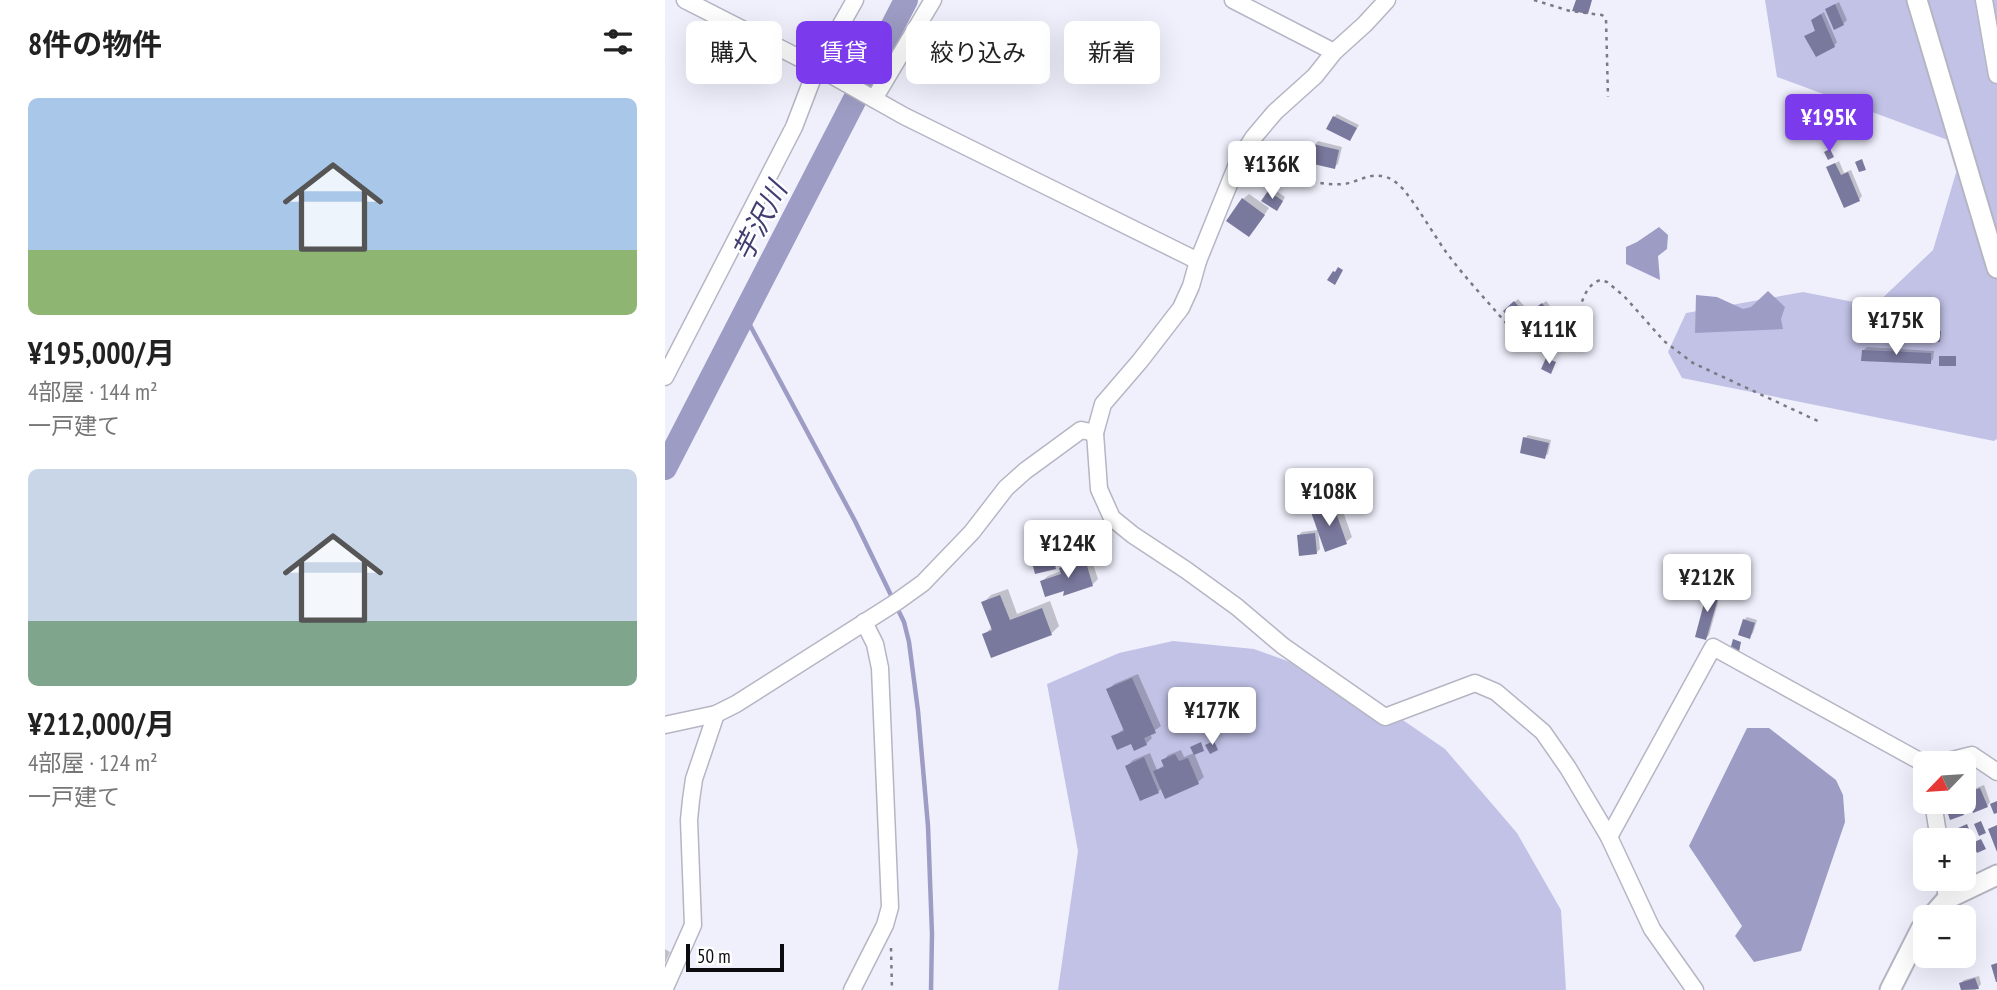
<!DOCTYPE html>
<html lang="ja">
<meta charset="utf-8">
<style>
:root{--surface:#fff;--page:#f2f2f2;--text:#222;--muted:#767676;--accent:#7c3aed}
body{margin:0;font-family:"PT Sans Narrow","Noto Sans JP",sans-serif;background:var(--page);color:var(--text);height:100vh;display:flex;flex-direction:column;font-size:26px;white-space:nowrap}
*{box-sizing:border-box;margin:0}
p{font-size:23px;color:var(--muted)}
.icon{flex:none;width:38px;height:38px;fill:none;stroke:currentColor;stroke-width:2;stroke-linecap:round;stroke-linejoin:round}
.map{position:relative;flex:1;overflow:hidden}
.details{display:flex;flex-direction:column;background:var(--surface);width:665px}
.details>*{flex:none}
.banner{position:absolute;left:21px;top:21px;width:665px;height:63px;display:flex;gap:14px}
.needle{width:46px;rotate:245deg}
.controls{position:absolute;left:1248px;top:751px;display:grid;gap:14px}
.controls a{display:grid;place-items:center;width:63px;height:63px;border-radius:10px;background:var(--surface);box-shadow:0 7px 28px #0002;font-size:35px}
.scale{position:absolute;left:21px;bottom:18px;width:98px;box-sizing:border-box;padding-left:7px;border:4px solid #0b0b10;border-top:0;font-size:19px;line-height:24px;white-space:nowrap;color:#0b0b10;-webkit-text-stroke:5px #fefefe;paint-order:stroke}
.price{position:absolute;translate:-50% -60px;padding:0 16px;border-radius:7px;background:#fff;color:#222;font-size:23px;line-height:46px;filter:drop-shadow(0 2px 4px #0008)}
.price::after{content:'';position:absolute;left:50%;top:42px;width:21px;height:16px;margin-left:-10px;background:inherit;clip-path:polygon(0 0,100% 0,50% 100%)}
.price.selected{background:var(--accent);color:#fff}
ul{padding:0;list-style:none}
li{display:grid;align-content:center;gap:14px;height:371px;padding:0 28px}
li span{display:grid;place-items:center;height:217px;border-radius:10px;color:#555}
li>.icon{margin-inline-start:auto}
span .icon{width:126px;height:126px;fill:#fffc;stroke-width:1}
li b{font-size:30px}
h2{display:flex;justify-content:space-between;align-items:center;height:84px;padding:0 28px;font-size:30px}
.chip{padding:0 24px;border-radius:10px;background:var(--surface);box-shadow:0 7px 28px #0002;font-size:24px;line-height:63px}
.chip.selected{background:var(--accent);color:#fff}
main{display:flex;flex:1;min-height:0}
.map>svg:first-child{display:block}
.green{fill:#c2c2e7}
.water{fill:#9d9cc4}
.shadow{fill:#0003}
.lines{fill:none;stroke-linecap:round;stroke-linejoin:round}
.stream{stroke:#9d9cc4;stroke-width:4.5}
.river{stroke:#9d9cc4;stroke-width:24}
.building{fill:#79789d}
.minor-casing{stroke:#b5b5c4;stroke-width:19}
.tertiary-casing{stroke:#b5b5c4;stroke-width:23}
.path{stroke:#7a7a83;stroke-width:2.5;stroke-dasharray:3.5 5;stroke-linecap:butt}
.minor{stroke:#fff;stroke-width:16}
.tertiary{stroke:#fff;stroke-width:19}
.labels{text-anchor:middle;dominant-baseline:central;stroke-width:5;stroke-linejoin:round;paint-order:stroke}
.water-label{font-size:28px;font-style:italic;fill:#413c71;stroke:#fefefe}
</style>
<main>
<section class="details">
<h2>8件の物件<svg class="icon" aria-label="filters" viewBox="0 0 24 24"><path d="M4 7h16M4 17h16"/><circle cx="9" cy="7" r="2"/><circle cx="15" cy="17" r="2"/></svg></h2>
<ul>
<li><span style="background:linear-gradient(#a9c7e8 70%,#8fb573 0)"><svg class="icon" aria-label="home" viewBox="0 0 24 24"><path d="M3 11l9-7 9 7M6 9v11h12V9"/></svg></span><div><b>¥195,000/月</b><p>4部屋 · 144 m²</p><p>一戸建て</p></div></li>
<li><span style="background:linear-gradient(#c9d6e8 70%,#7fa58c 0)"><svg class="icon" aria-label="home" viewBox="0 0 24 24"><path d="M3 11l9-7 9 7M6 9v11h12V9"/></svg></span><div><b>¥212,000/月</b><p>4部屋 · 124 m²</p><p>一戸建て</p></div></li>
</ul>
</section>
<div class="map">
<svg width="1332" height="990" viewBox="0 0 1332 990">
<rect width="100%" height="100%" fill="#f0f0fd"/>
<g class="green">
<polygon points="1100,0 1332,0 1332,439 1329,441 1017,378 1003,352 1021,313 1138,292 1209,306 1268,250 1299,146 1112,77"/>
<polygon points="508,641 589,649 684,683 780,749 852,833 896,910 901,990 393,990 413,851 382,684 454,653"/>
</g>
<g class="water">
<polygon points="994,227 1003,235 1002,249 993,256 995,280 961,264 961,247 972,242"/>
<polygon points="1103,291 1120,307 1116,319 1118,329 1030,333 1031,295 1052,297 1078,309 1086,307"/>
<polygon points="1082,728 1104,728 1171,780 1178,795 1180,822 1136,951 1089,962 1070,936 1077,926 1024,846"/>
</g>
<g class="shadow">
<polygon points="1174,2 1182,20 1178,24 1162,9"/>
<polygon points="1159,12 1172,42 1169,46 1141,37 1151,30 1148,20"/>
<polygon points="672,114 694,125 685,139 669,117"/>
<polygon points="653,141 677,147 673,164 669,167 650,145"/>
<polygon points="1174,161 1179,173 1186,170 1197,196 1194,200 1164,167"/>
<polygon points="607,188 620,197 615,206 599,201 597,203 604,208 589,230 578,199 584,194 597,203"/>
<polygon points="853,299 862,309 860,311 863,316 881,301 890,312 874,324 870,320 858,331 840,311"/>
<polygon points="1202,347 1269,351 1268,359 1265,363 1199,350"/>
<polygon points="863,435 886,440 883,454 879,457 860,438"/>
<polygon points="674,500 687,537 681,542 648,512 654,507"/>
<polygon points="386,525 396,562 390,567 362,536 367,530"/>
<polygon points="653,530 655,549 651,553 634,535 637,532"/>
<polygon points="425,555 433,579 428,584 401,588 377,581 383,576 396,571 396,568 401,563"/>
<polygon points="1048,586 1057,588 1044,635 1041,638 1045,589"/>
<polygon points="343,589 352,614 385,601 394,626 386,634 320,634 327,627 318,603 326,595"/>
<polygon points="1082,617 1092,620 1088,633 1084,637 1079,620"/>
<polygon points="473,674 496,726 485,734 487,738 481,744 448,737 460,728 443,690 449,684"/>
<polygon points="516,750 519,757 529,753 539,777 533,782 497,788 493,792 462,766 468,760 485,753 492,770 499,765 498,761 503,755"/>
<polygon points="1298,766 1304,778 1298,782"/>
<polygon points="1319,785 1325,802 1322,806 1302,794 1306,790"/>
<polygon points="1298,800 1302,810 1298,814 1286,818 1280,802"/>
<polygon points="1304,842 1307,867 1304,870 1298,871 1298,843"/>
<polygon points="0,949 5,952 0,963"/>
<polygon points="1314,976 1316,984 1313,988 1310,990 1298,990 1296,983 1299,980"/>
</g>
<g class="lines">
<polyline class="stream" points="79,314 190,521 239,622 244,642 253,711 263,826 267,934 266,990"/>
<polyline class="river" points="0,468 241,0"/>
</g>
<g class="building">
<polygon points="911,0 927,0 923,14 907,11"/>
<polygon points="1170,4 1179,25 1169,30 1160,9"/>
<polygon points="1156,14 1170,47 1151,57 1139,36 1150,31 1146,20"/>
<polygon points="668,116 692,128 685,141 661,129"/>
<polygon points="648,144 674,150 670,169 644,163"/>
<polygon points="1165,149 1169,157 1163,160 1159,152"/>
<polygon points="1197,159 1201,170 1194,172 1190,162"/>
<polygon points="1170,163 1176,175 1183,172 1195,201 1179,208 1161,167"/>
<polygon points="603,191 618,201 612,211 596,201"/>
<polygon points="577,198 600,215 584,237 561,221"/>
<polygon points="673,267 678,270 670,285 662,280 668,271 670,272"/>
<polygon points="849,301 860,314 857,316 866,326 857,334 838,311"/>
<polygon points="877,303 887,316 874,327 863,313"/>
<polygon points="1266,331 1276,331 1275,342 1265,342"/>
<polygon points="1197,350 1266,353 1266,364 1196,361"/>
<rect x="1274" y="356" width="17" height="10"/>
<polygon points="881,358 891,362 886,374 876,369"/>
<polygon points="858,437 884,443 880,459 855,453"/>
<polygon points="668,504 682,544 660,552 646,512"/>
<polygon points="381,530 391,569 370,574 360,535"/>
<polygon points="650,533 652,554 634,556 632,535"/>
<polygon points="420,559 428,586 398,596 399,591 380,597 375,581 396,574 394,568"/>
<polygon points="1043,588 1055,591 1041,640 1030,637"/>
<polygon points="335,595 345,620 377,608 387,635 326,658 317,634 327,630 316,602"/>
<polygon points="1078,619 1090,623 1085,639 1073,635"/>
<polygon points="1068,639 1076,642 1074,652 1065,650"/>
<polygon points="467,678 491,733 479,738 482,745 469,751 466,744 452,750 446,736 459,731 441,689"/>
<polygon points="539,702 544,712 532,717 528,708"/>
<polygon points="549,741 553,750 545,754 540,745"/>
<polygon points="536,742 539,751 529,755 525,747"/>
<polygon points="510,754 514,761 523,758 534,784 500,799 488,771 499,767 496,760"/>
<polygon points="479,757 494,793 475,801 460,766"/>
<polygon points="1315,788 1323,807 1308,813 1300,793"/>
<polygon points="1332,801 1332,813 1329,814 1325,804"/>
<polygon points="1279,802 1295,802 1299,815 1285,820"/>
<polygon points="1316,821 1321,833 1314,836 1309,824"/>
<polygon points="1302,824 1304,829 1293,834 1295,839 1285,840 1282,833"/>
<polygon points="1332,825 1332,852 1323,829"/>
<polygon points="1316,839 1321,849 1312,853 1307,843"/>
<polygon points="1301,844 1304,872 1298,873 1298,845"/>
<polygon points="1332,963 1332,982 1331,982 1326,965"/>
<polygon points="1310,978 1314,989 1296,990 1294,983"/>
</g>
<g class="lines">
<defs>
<g id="minor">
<polyline points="20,0 152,67 239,116 533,261"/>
<polyline points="568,0 669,52"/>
<polyline points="722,0 700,24 669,52 650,76 610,112 588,138 573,162 533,261 526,286 516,308 475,361 438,404 430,433 434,489 447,518 468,535 521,570 572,607 618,646 720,717 810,683 831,692 878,732 903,768 944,837 987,929 1030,990"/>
<polyline points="1319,0 1332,75"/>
<polyline points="209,99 268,0"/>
<polyline points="0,377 129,127 152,67 190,0"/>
<polyline points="0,725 51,714 71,704 233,601 258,583 307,532 341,488 360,471 416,430 430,433"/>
<polyline points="1275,763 1307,755 1332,772"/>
<polyline points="1268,802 1274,840"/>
<polyline points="944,837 1048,647 1260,764"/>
<polyline points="1279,878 1282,899"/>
<polyline points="0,988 28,925 24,820 26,800 29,779 51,714"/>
<polyline points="187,990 220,925 225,907 215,668 210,644 199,622"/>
</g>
<g id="tertiary">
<polyline points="1252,0 1332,268"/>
<polyline points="1266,917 1282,899 1332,875"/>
<polyline points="1225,990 1256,929 1260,924"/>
</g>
</defs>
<use href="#minor" class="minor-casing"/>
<use href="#tertiary" class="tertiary-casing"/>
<g class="path">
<polyline points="869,0 905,11 937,15 941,19 943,97"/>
<path d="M593,157C618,172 648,187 679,184C693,182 705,172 721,177C728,179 733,184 738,189C753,207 767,232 781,252C801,279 825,304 847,330C863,348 874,355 894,337C899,332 905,328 909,321C918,306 917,287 935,280L942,282L959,296L999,341L1028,363L1155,422"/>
<polyline points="226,948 227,990"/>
</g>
<use href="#minor" class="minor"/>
<use href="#tertiary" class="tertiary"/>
</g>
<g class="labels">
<g class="water-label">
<text transform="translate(94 221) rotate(-63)">芋沢川</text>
</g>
</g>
</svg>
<div class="controls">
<a><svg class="needle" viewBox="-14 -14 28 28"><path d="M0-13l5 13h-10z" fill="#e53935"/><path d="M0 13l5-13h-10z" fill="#767676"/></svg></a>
<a>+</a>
<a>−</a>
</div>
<div class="scale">50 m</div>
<b class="price selected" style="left:1164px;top:154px">¥195K</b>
<b class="price" style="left:607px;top:201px">¥136K</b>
<b class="price" style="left:1231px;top:357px">¥175K</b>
<b class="price" style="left:884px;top:366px">¥111K</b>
<b class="price" style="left:664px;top:528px">¥108K</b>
<b class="price" style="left:403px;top:580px">¥124K</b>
<b class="price" style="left:1042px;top:614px">¥212K</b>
<b class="price" style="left:547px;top:747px">¥177K</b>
<div class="banner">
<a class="chip">購入</a>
<a class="chip selected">賃貸</a>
<a class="chip">絞り込み</a>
<a class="chip">新着</a>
</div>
</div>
</main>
